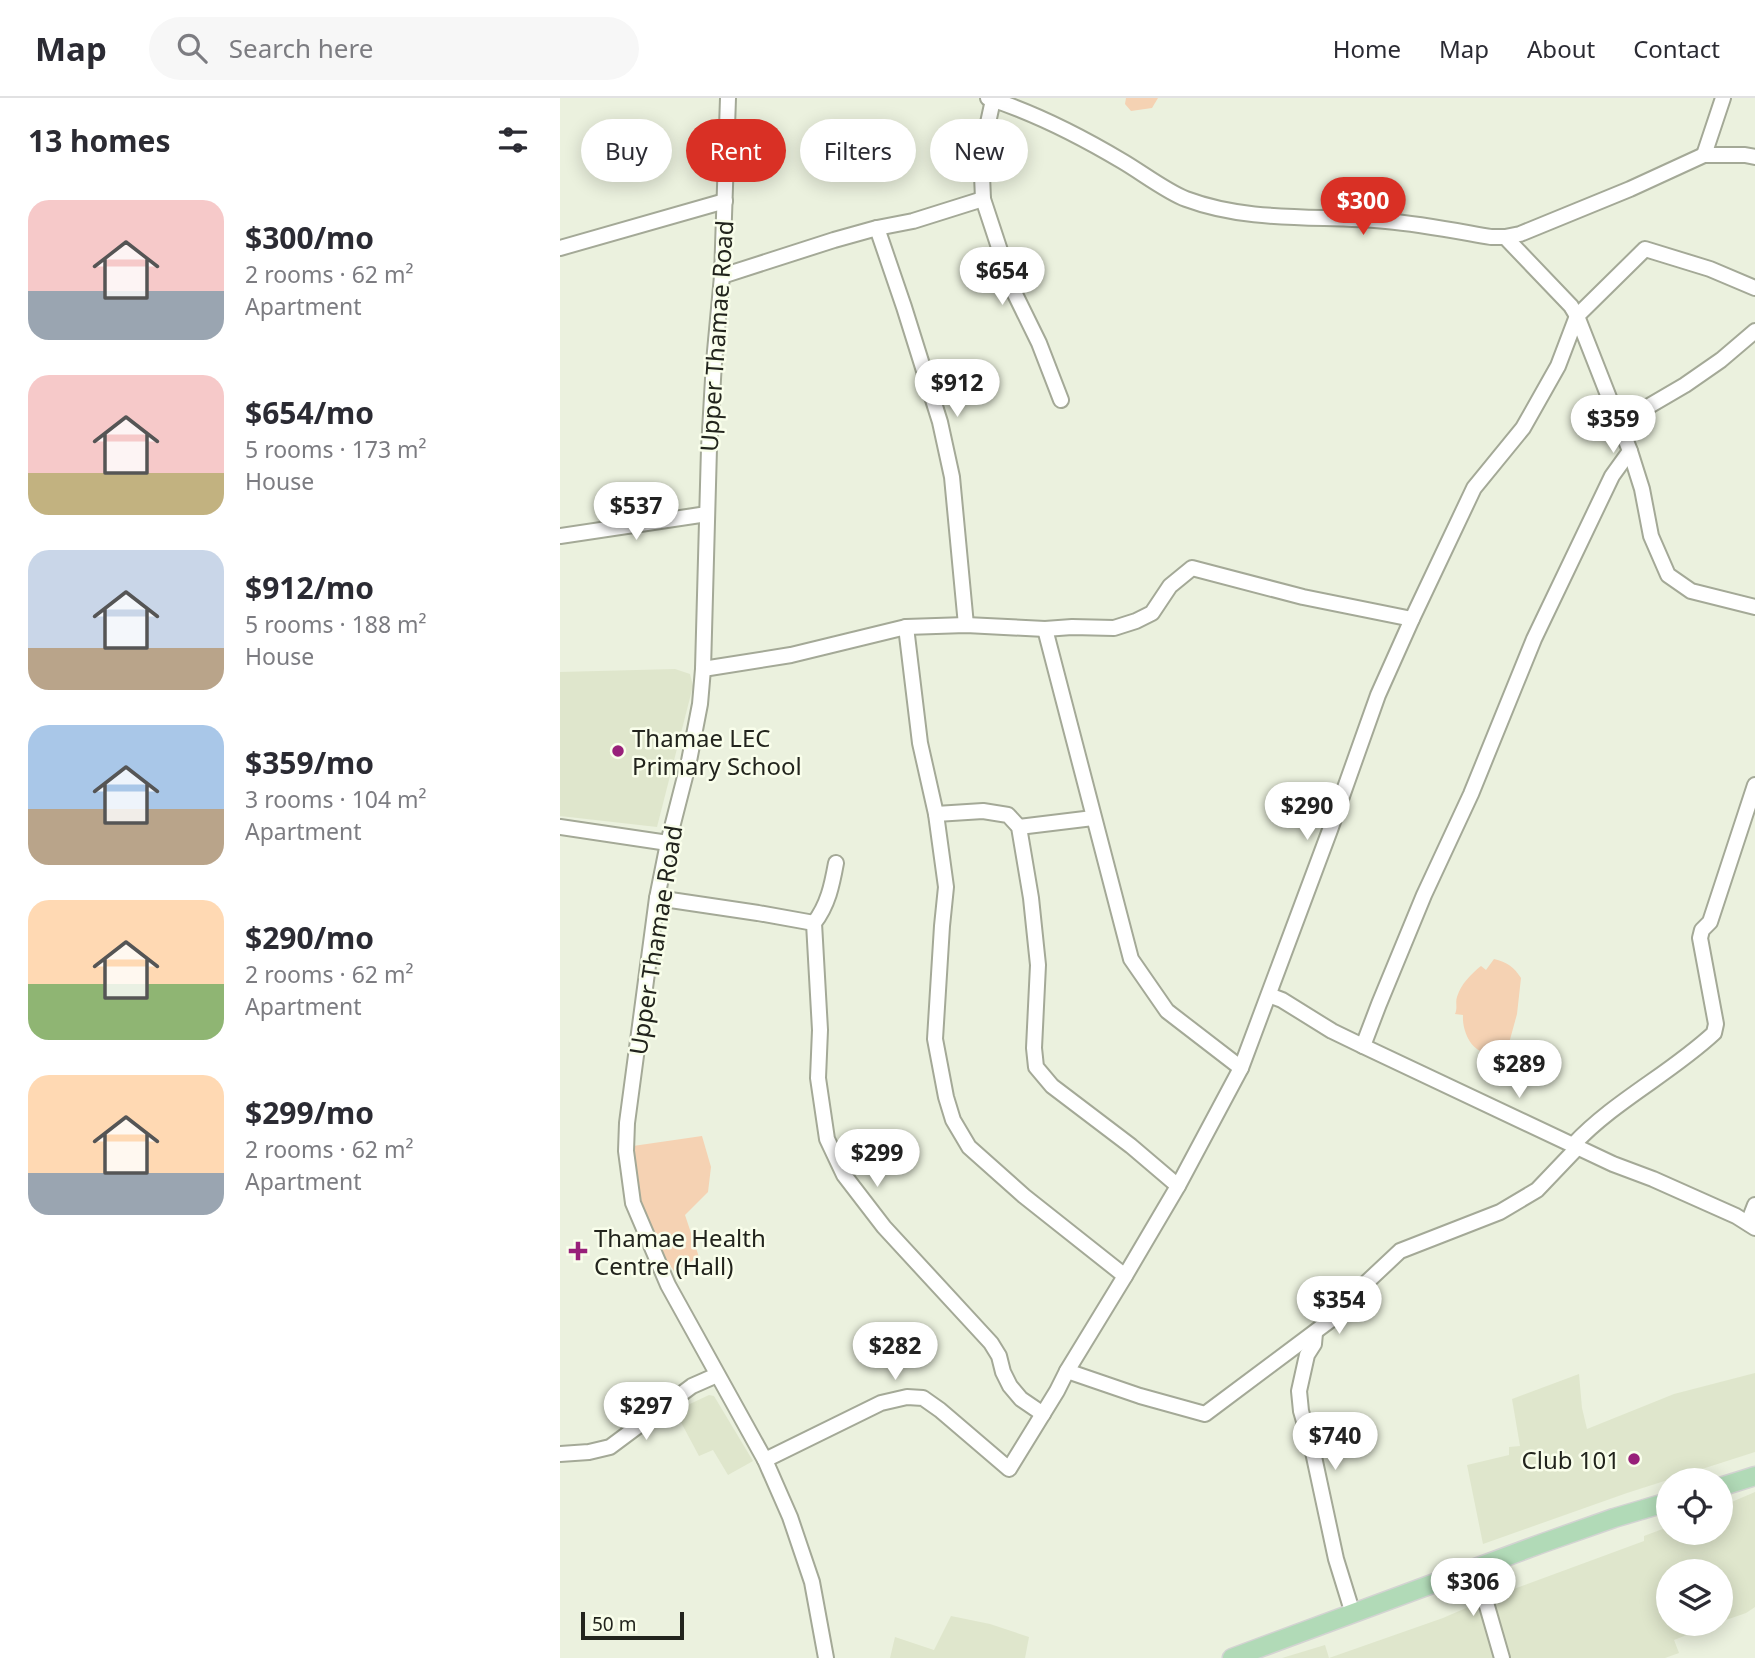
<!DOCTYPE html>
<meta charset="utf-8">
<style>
:root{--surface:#fff;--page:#f7f7f7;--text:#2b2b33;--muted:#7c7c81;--line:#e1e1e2;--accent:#d93025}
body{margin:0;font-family:"Noto Sans",sans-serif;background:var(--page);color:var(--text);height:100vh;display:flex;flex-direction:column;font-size:26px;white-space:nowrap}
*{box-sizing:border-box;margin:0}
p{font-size:23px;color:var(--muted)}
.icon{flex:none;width:38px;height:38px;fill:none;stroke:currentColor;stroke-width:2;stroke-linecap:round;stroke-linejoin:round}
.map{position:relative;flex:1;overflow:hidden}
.details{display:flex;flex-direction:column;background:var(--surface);width:560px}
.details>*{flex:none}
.hud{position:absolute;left:21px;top:21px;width:665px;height:63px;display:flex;gap:14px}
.tools{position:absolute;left:1096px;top:1370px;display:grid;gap:14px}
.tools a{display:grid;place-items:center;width:77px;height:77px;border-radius:50%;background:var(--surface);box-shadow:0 4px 18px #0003;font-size:35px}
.scale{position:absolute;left:21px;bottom:18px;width:103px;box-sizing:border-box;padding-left:7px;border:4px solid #22241d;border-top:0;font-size:19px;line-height:24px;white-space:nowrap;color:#22241d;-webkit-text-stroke:5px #f9feeb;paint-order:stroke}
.price{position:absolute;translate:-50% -60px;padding:0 16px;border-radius:24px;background:#fff;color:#222;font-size:23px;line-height:46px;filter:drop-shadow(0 2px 4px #0008)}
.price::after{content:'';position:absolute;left:50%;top:42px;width:21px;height:16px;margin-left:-10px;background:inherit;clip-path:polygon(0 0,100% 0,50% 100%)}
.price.active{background:var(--accent);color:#fff}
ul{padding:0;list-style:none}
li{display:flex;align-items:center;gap:21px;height:175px;padding:0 28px}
li span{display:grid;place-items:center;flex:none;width:196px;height:140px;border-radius:21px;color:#555}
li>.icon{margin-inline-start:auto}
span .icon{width:84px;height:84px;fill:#fffc;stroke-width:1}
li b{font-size:30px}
h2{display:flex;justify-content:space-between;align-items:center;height:84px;padding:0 28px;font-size:30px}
.tag{padding:0 24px;border-radius:32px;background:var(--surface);box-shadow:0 4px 18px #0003;font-size:24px;line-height:63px}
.tag.active{background:var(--accent);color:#fff}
header{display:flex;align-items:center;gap:42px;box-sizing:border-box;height:98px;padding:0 35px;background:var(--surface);border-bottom:2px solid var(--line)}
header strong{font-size:33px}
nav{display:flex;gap:38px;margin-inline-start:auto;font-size:24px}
.search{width:490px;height:63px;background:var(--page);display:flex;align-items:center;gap:18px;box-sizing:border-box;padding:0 24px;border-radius:38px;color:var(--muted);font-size:26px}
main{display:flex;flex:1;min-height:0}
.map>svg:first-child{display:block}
.built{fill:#dfe6cc}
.green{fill:#f5d2b3}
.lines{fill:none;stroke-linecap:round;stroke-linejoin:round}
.minor-casing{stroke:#a4a997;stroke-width:18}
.major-casing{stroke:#d3d3d2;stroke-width:21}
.minor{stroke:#fff;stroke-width:14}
.major{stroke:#b1dab7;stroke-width:18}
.poi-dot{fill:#98207a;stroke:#f9feeb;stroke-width:2.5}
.labels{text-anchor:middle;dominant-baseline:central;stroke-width:5;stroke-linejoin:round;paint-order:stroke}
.street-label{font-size:24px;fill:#22241d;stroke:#f9feeb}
.poi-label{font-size:24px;fill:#22241d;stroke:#f9feeb;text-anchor:start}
</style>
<header>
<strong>Map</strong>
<div class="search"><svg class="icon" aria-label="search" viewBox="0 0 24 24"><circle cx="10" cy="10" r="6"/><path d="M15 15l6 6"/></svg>Search here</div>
<nav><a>Home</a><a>Map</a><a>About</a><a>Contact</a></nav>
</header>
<main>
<section class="details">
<h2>13 homes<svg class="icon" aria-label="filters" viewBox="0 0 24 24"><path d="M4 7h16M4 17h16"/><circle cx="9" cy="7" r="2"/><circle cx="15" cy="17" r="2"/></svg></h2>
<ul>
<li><span style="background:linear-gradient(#f6c9c9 65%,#9aa5b1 0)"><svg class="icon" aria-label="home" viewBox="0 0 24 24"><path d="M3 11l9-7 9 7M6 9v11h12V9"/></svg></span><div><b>$300/mo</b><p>2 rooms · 62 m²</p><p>Apartment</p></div></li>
<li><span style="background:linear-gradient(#f6c9c9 70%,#c2b280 0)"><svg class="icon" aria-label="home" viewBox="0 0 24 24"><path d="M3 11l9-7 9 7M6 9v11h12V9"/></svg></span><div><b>$654/mo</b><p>5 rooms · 173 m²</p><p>House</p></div></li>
<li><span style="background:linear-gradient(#c9d6e8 70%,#b9a48a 0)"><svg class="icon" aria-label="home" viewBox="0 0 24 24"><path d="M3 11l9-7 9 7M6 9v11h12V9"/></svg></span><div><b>$912/mo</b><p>5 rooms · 188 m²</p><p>House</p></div></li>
<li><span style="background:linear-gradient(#a9c7e8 60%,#b9a48a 0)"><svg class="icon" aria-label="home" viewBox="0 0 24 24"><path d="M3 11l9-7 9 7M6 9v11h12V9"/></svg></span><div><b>$359/mo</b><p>3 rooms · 104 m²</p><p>Apartment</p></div></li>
<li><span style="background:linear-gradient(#ffd9b3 60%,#8fb573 0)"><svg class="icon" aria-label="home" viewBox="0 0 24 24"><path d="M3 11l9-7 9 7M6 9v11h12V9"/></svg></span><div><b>$290/mo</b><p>2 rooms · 62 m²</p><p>Apartment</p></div></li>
<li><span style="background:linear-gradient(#ffd9b3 70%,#9aa5b1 0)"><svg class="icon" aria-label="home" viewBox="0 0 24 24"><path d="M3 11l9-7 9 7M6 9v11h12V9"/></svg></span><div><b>$299/mo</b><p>2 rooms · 62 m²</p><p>Apartment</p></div></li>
</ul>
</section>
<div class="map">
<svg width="1195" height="1560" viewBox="0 0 1195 1560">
<rect width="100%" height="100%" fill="#ebf1de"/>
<g class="built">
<polygon points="115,571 130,576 133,588 97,729 0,718 0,574"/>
<polygon points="1195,1275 1195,1354 1067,1395 923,1446 907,1367 949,1357 949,1349 960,1348 952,1301 1019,1276 1022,1310 1027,1331 1114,1296"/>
<polygon points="149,1297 154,1298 193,1363 168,1377 153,1352 139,1358 115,1313"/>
<polygon points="1195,1394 1195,1509 1186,1515 1160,1524 1160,1474 1108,1474 1108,1526 1155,1526 1114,1542 1119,1555 1105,1560 722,1560 765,1547 769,1560 883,1520 929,1500 1084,1443 1084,1438 1108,1429 1108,1435 1160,1435 1160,1409"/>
<polygon points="391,1518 430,1526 469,1539 465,1560 330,1560 335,1539 374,1552"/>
</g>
<g class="green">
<polygon points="566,0 598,0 592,10 571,13 565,6"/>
<path d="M934,861C947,864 954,869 961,880L957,916L946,956H941L937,952C933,953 929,954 925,954C910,952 902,931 903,917L895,916C898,909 895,905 897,899C901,886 911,876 921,868L926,872Z"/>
<path d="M142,1038L151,1069L148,1094L125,1117L139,1159L114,1173C98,1150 82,1121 78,1092C75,1077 75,1062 73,1048Z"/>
</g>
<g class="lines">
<defs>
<g id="minor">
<polyline points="168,0 162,178 154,264 149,350 143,571 140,606 129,663 108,745 97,800 67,1025 66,1053 73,1105 108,1187 205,1362 230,1419 252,1484 266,1560"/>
<path d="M428,0C475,15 520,38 562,63C581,74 607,94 626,101C690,125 759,117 826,123C861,126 896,133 931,139H945L960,136L1070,91L1144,57H1185L1195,59"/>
<polyline points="433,2 424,43 422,77 423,101 453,192 479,245 501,302"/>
<polyline points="1144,57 1163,0"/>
<polyline points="317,130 344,209 380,324 392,379 406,527"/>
<polyline points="945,139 1011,208 1017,218 1070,353 1082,391 1091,438 1108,477 1131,493 1195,509"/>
<polyline points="0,150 165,103"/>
<polyline points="162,178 274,142 317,130 353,123 423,101"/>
<polyline points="1060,325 1125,287 1161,262 1195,233"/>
<polyline points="0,438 147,416"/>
<polyline points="346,529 360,645 376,716 386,789 382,828 375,941 386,999 393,1022 409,1049 464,1098 565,1178"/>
<polyline points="485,531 571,861 607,913 681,970"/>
<polyline points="143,571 231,557 346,529 406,527 485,531 512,529 554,530 576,523 592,515 610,488 632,470 743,499 852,521"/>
<polyline points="376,716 423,713 448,717 459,729 471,800 478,867 474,950 476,969 492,988 571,1048 618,1088"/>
<polyline points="0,729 108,745"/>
<polyline points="459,729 533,720"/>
<path d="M276,765C272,787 268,807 254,825L260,932L258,980L267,1041L284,1077L324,1129L431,1245L439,1258L443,1274L450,1288L461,1301L483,1316"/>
<polyline points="97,800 198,815 254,825"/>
<polyline points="709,897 722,902 772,933 803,948 1053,1066 1093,1081 1176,1118 1195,1130"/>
<polyline points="803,948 819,906 864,797 911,696 974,541 1052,378 1070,353"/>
<path d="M1013,1047C1054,1003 1110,976 1154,935L1156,926L1140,840L1142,832L1150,824L1195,687"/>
<polyline points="1188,1125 1195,1107"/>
<polyline points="755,1235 754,1246 747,1257 739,1293 741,1313 753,1354 776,1461 793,1516"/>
<polyline points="507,1273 580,1298 645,1316 772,1221 790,1200 840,1153 940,1114 977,1092 1018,1049"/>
<polyline points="0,1356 29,1354 50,1349 132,1288 157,1277"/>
<polyline points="205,1362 321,1305 347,1299 363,1300 380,1312 449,1371 497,1293 507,1273 565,1178 618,1088 681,970 770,732 818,597 852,521 914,390 963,330 998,268 1017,218 1085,151 1150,171 1195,190"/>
<polyline points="916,1470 942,1560"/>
</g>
<g id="major">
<polyline points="1160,1389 1195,1378"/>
<polyline points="672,1560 983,1445 1054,1420 1108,1404"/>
</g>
</defs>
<use href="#minor" class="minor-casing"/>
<use href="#major" class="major-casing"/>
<use href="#minor" class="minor"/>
<use href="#major" class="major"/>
</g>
<g class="poi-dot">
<circle cx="58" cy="653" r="7"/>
<path d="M14.5 1142.5h7v7h7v7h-7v7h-7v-7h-7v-7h7z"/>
<circle cx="1074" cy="1361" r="7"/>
</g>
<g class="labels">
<g class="street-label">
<text transform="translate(156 238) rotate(-86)">Upper Thamae Road</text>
<text transform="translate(95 842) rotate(-81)">Upper Thamae Road</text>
</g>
<g class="poi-label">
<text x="72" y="639">Thamae LEC<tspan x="72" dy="28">Primary School</tspan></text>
<text x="34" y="1139">Thamae Health<tspan x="34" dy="28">Centre (Hall)</tspan></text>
<text x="1060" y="1361" text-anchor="end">Club 101</text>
</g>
</g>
</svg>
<div class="tools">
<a><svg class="icon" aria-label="locate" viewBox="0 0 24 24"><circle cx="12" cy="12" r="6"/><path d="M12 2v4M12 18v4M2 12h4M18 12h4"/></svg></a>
<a><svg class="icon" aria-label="layers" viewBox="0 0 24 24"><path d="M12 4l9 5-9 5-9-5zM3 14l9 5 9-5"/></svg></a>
</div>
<div class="scale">50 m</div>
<b class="price active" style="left:803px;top:139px">$300</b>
<b class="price" style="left:442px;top:209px">$654</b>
<b class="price" style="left:397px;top:321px">$912</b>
<b class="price" style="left:1053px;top:357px">$359</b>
<b class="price" style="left:76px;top:444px">$537</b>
<b class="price" style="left:747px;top:744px">$290</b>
<b class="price" style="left:959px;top:1002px">$289</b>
<b class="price" style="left:317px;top:1091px">$299</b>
<b class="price" style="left:779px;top:1238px">$354</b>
<b class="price" style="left:335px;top:1284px">$282</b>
<b class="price" style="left:86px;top:1344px">$297</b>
<b class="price" style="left:775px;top:1374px">$740</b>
<b class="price" style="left:913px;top:1520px">$306</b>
<div class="hud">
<a class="tag">Buy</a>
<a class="tag active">Rent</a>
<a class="tag">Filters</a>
<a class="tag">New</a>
</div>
</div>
</main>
